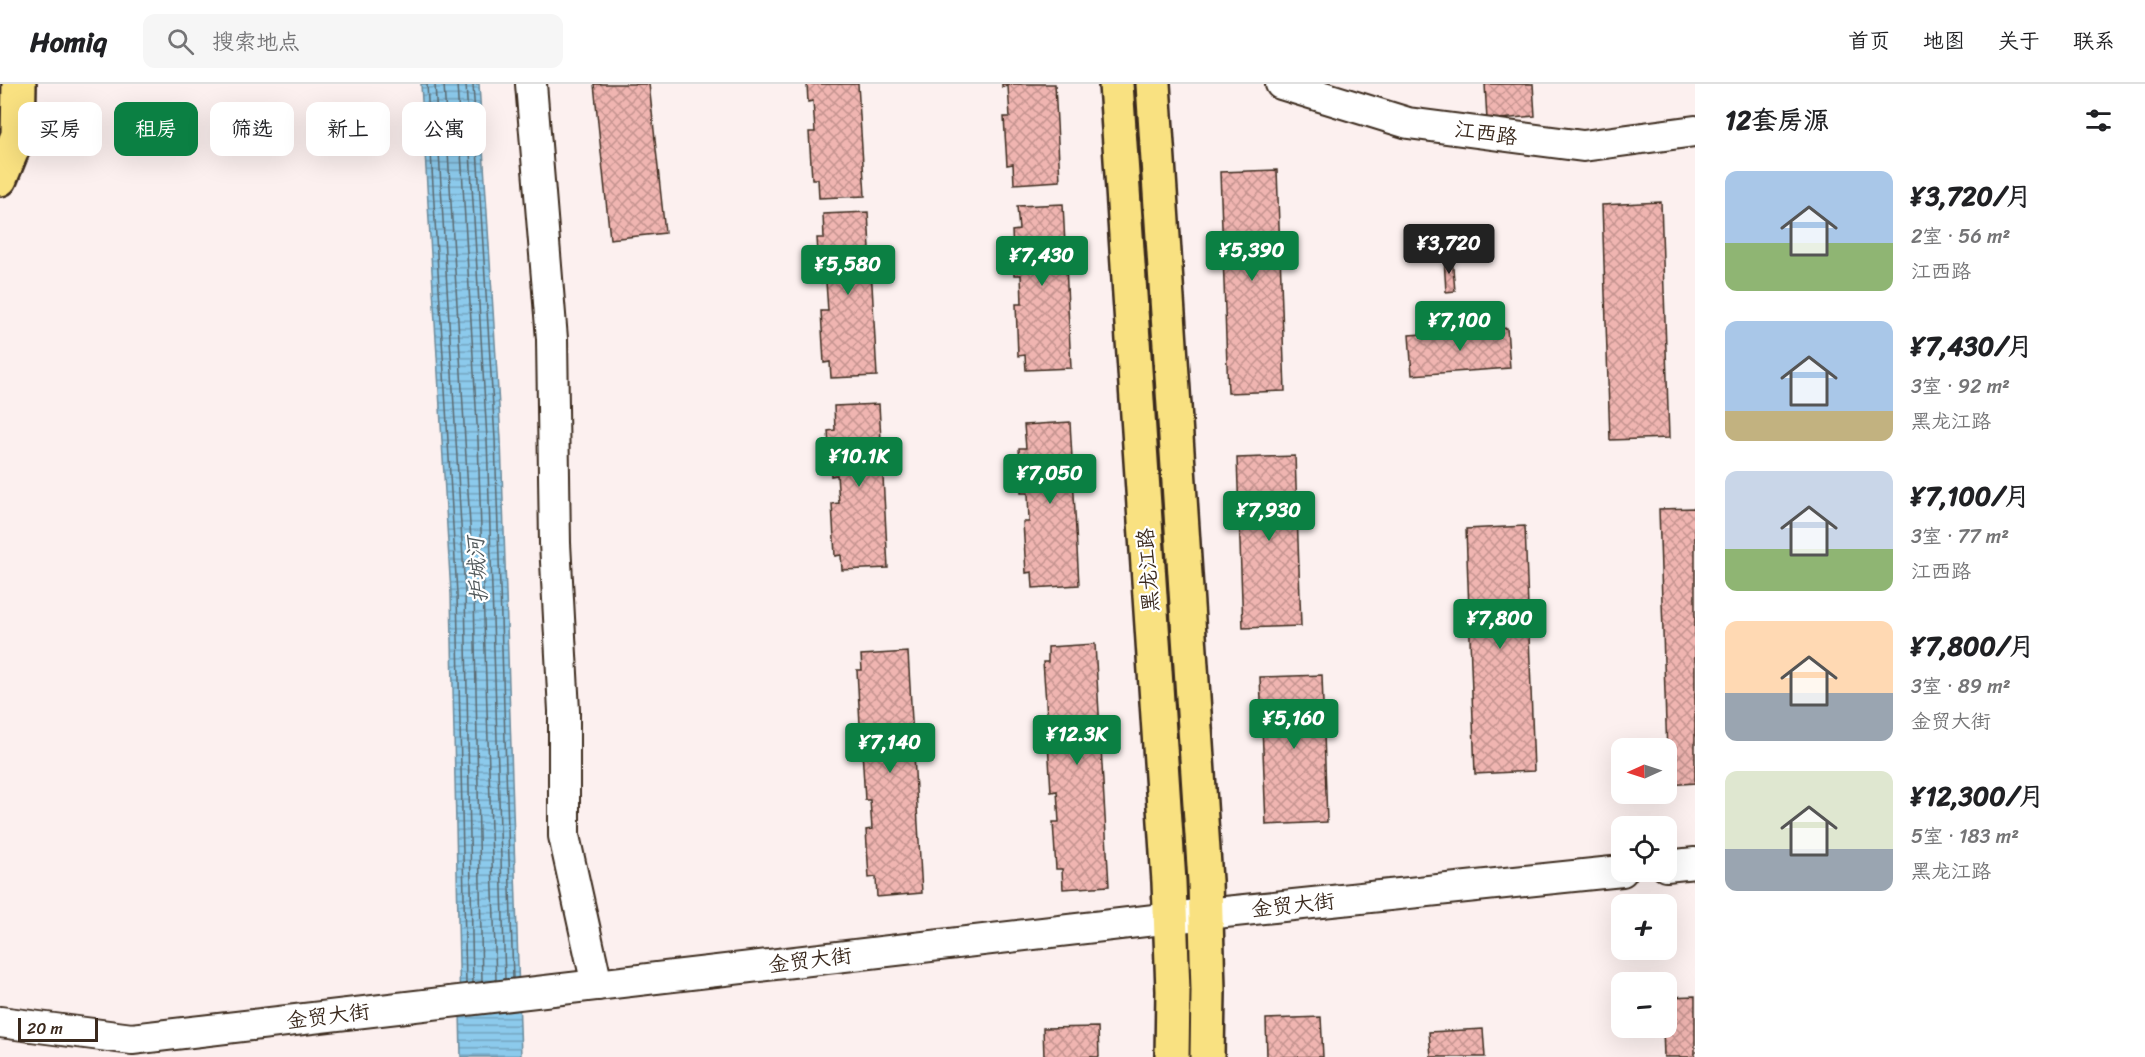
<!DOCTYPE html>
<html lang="zh">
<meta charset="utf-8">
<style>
:root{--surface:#fff;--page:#f6f6f6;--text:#202124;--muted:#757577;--line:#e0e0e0;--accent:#0b8043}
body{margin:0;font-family:Sriracha,"LXGW WenKai TC",sans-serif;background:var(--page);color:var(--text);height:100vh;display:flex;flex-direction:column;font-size:22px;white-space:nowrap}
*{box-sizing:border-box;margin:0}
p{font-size:20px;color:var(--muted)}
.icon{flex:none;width:33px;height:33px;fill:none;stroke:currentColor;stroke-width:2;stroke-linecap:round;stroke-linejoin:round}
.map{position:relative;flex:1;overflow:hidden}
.side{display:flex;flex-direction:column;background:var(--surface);width:450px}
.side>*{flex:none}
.top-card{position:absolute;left:18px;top:18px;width:570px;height:54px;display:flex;gap:12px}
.needle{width:39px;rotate:267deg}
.fabs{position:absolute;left:1611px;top:654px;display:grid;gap:12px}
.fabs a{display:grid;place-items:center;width:66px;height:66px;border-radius:12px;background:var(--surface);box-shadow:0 6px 24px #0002;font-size:30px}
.scale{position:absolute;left:18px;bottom:15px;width:80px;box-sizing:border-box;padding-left:6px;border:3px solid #3b2a1e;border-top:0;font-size:16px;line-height:21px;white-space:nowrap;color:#3b2a1e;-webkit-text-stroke:4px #fff;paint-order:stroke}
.price{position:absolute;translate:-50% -51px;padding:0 14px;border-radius:6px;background:var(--accent);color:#fff;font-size:20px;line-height:39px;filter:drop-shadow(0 2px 3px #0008)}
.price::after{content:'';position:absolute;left:50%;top:36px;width:18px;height:14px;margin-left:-9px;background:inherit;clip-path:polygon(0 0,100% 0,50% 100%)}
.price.active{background:#222;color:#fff}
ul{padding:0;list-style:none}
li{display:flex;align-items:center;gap:18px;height:150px;padding:0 30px}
li span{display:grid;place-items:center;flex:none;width:168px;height:120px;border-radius:12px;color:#555}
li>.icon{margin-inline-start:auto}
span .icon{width:72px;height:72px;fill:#fffc;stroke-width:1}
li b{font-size:26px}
h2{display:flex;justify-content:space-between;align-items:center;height:72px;padding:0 30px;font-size:26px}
.chip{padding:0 21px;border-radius:12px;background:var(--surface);box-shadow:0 6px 24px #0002;font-size:21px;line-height:54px}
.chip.active{background:var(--accent);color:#fff}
header{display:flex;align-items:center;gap:36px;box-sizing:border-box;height:84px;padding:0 30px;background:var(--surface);border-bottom:2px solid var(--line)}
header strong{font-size:28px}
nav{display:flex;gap:33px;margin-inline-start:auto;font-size:21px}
.search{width:420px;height:54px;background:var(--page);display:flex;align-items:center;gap:15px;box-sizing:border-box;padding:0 21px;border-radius:12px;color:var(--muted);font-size:22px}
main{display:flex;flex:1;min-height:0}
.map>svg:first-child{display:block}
.water{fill:url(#water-rules);stroke:#6c8a9a;stroke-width:1.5}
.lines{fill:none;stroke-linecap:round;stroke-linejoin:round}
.shore{stroke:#5b6a70;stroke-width:1.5}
.building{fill:url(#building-cross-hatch);stroke:#3b2a1e;stroke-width:1.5}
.minor-casing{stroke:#3b2a1e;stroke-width:34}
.major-casing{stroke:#3b2a1e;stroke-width:38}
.minor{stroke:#fff;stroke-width:30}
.major{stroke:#f9e181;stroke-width:33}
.labels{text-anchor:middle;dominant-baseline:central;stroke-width:4.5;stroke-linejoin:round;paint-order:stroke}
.street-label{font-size:21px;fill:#3b2a1e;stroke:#fff}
.water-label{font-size:22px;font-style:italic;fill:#535a5c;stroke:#fff}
</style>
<header>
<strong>Homiq</strong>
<div class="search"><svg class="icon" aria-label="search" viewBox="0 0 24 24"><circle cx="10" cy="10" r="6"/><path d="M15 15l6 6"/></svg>搜索地点</div>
<nav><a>首页</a><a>地图</a><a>关于</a><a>联系</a></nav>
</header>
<main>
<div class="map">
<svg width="1695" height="973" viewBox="0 0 1695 973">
<defs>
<pattern id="water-rules" width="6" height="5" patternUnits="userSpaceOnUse" patternTransform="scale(1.5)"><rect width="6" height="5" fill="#8ccaec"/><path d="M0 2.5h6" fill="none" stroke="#74a4bf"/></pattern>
<pattern id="building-cross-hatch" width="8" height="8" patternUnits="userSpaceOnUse" patternTransform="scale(1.5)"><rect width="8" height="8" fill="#f0b5b1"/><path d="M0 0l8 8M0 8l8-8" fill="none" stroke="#c4938f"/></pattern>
</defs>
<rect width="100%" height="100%" fill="#fcf0ef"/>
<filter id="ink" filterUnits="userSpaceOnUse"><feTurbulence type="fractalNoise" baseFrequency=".0167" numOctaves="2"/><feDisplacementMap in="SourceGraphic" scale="12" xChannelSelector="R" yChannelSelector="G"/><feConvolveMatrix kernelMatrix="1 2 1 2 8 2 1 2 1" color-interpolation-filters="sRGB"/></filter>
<g filter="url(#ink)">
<polygon class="water" points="421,0 479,0 501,355 521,973 461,973 451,510"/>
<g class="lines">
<g class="shore">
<polyline points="427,0 457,510 466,900"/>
<polyline points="435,0 465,509 473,899"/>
<polyline points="444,0 474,509 482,898"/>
<polyline points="457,0 478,356 496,896"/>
<polyline points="466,0 487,355 505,895"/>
<polyline points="473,0 495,355 513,894"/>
</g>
</g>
<g class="building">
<polygon points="594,0 649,0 665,149 610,155"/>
<polygon points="807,0 858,0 865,112 819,114 818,95 812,95 809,48 815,48 813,17 808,18"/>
<polygon points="1002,0 1055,0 1060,97 1014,100 1013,80 1007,81 1004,33 1010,33 1008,2 1002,3"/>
<polygon points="1485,0 1533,0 1535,32 1487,36"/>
<polygon points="1277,86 1285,307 1228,309 1220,88"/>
<polygon points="1661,118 1669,354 1610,356 1602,121"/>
<polygon points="1063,120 1071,284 1026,286 1025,271 1018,272 1016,220 1022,220 1021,191 1014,191 1012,147 1019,146 1017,122"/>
<polygon points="868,128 877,292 831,294 830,278 824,279 821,227 828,227 826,198 820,199 817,154 824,154 823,130"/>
<polygon points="1452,173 1455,207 1446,208 1444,174"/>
<polygon points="1507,244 1510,284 1412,291 1409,251"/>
<polygon points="879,320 888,484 842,486 841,471 835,472 832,420 839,419 837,391 831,392 828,347 835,346 834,322"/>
<polygon points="1070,338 1079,501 1033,504 1032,488 1026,489 1023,438 1029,438 1028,409 1021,409 1019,364 1026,364 1024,341"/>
<polygon points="1295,372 1301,542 1243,544 1237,374"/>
<polygon points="1695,424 1695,699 1668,701 1659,425"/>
<polygon points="1525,442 1534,687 1475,690 1466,445"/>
<polygon points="1095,560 1109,802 1063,805 1062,785 1056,785 1053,738 1059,738 1057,707 1051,708 1048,658 1054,657 1053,631 1047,632 1043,578 1048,578 1048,563"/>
<polygon points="908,568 922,809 877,813 876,793 869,794 866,746 872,745 870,716 865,716 862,666 867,665 866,640 860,640 857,586 862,586 861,571"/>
<polygon points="1322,591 1327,738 1266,741 1260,593"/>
<polygon points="1695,912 1695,973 1664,973 1663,944 1666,944 1666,913"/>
<polygon points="1321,933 1323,973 1267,973 1266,935"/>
<polygon points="1098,943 1099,973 1044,973 1043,944"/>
<polygon points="1483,945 1485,973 1431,973 1429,948"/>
</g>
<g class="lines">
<defs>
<g id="minor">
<polyline points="531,0 552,255 555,459 564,627 564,752 597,901"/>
<polyline points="1281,0 1408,39 1583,62 1695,47"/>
<polyline points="1666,782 1695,779"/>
<polyline points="0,938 132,955 1206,830 1622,787"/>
</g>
<g id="major">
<polyline points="1116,0 1169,798 1173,907 1172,973"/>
<polyline points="1153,0 1205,797 1208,907 1207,973"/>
<polyline points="0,95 18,51 19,0"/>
</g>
</defs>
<use href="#minor" class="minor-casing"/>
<use href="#major" class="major-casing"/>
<use href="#minor" class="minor"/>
<use href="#major" class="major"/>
</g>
</g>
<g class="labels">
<g class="street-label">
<text transform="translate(1486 49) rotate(8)">江西路</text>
<text transform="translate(1148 486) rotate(-94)">黑龙江路</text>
<text transform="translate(1293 821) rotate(-6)">金贸大街</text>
<text transform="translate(810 876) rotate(-7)">金贸大街</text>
<text transform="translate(328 932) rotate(-7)">金贸大街</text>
</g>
<g class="water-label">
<text transform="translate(477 486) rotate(-94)">护城河</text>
</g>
</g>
</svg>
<div class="fabs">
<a><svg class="needle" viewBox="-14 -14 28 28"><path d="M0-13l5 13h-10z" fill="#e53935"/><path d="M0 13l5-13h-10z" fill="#757577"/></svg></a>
<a><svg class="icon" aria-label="locate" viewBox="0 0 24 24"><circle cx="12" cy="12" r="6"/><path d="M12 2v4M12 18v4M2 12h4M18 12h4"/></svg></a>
<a>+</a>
<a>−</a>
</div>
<div class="scale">20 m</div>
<b class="price active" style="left:1449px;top:191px">¥3,720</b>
<b class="price" style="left:1252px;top:198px">¥5,390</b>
<b class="price" style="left:1042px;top:203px">¥7,430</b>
<b class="price" style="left:848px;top:212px">¥5,580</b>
<b class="price" style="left:1460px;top:268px">¥7,100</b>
<b class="price" style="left:859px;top:404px">¥10.1K</b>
<b class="price" style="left:1050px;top:421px">¥7,050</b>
<b class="price" style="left:1269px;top:458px">¥7,930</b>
<b class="price" style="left:1500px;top:566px">¥7,800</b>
<b class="price" style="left:1294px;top:666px">¥5,160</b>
<b class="price" style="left:1077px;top:682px">¥12.3K</b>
<b class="price" style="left:890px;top:690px">¥7,140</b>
<div class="top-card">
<a class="chip">买房</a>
<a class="chip active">租房</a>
<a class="chip">筛选</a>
<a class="chip">新上</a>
<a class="chip">公寓</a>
</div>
</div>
<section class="side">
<h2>12套房源<svg class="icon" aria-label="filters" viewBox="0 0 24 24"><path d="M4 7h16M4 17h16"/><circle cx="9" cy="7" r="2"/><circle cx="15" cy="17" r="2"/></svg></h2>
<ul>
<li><span style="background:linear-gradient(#a9c7e8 60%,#8fb573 0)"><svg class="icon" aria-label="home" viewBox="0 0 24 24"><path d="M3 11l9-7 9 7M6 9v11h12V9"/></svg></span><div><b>¥3,720/月</b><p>2室 · 56 m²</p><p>江西路</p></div></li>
<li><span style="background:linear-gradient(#a9c7e8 75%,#c2b280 0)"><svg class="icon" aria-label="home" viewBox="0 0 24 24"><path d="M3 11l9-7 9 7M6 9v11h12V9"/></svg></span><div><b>¥7,430/月</b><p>3室 · 92 m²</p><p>黑龙江路</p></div></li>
<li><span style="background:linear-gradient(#c9d6e8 65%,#8fb573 0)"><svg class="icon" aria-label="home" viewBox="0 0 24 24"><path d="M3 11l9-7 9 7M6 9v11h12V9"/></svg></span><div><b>¥7,100/月</b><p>3室 · 77 m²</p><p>江西路</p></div></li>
<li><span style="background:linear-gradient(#ffd9b3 60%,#9aa5b1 0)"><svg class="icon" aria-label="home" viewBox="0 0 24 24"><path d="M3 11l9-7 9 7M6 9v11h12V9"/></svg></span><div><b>¥7,800/月</b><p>3室 · 89 m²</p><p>金贸大街</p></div></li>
<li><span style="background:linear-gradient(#dfe7d0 65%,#9aa5b1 0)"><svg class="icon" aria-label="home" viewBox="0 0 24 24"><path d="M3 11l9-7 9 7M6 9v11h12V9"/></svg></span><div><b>¥12,300/月</b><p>5室 · 183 m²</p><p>黑龙江路</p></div></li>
</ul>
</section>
</main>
